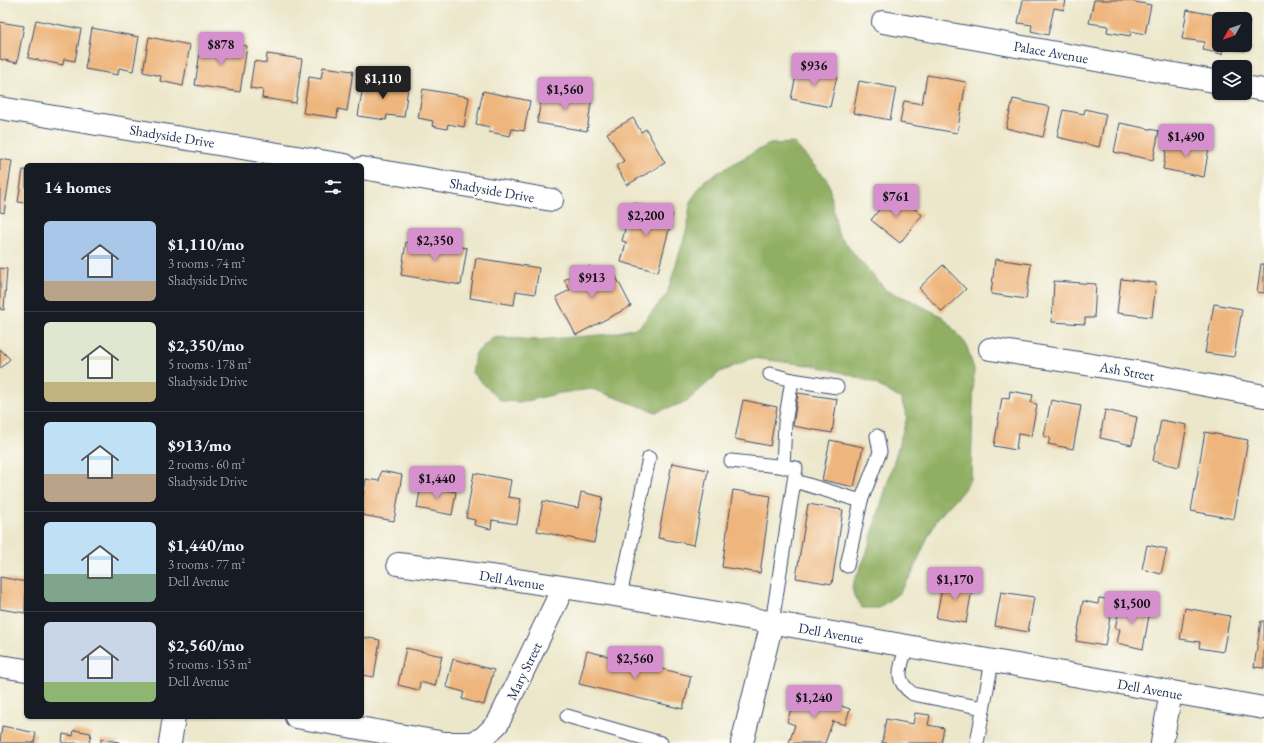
<!DOCTYPE html>
<meta charset="utf-8">
<style>
:root{--surface:#171b24;--page:#20242c;--text:#f1f3f6;--muted:#9ea1a6;--line:#363941;--accent:#d690ce}
body{margin:0;font-family:"EB Garamond",serif;background:var(--page);color:var(--text);height:100vh;display:flex;flex-direction:column;font-size:15px;white-space:nowrap}
*{box-sizing:border-box;margin:0}
p{font-size:13px;color:var(--muted)}
.icon{flex:none;width:22px;height:22px;fill:none;stroke:currentColor;stroke-width:2;stroke-linecap:round;stroke-linejoin:round}
.map{position:relative;flex:1;overflow:hidden}
.panel{position:absolute;left:24px;top:163px;width:340px;height:556px;display:flex;flex-direction:column;background:var(--surface);border-radius:6px;box-shadow:0 1px 3px #0004}
.panel>*{flex:none}
.needle{width:26px;rotate:230deg}
.tools{position:absolute;left:1212px;top:12px;display:grid;gap:8px}
.tools a{display:grid;place-items:center;width:40px;height:40px;border-radius:6px;background:var(--surface);box-shadow:0 1px 3px #0004;font-size:20px}
.price{position:absolute;translate:-50% -34px;padding:0 9px;border-radius:4px;background:var(--accent);color:#111;font-size:13px;line-height:26px;filter:drop-shadow(0 1px 2px #0008)}
.price::after{content:'';position:absolute;left:50%;top:24px;width:12px;height:9px;margin-left:-6px;background:inherit;clip-path:polygon(0 0,100% 0,50% 100%)}
.price.current{background:#222;color:#fff}
ul{padding:0;list-style:none}
li{display:flex;align-items:center;gap:12px;height:100px;padding:0 20px}
li+li{border-top:1px solid var(--line)}
li span{display:grid;place-items:center;flex:none;width:112px;height:80px;border-radius:6px;color:#555}
li>.icon{margin-inline-start:auto}
span .icon{width:48px;height:48px;fill:#fffc;stroke-width:1}
li b{font-size:17px}
h2{display:flex;justify-content:space-between;align-items:center;height:48px;padding:0 20px;font-size:17px}
.map>svg:first-child{display:block}
.forest{fill:#90af62;stroke:#566f60}
.building{fill:#eeb57b}
.lines{fill:none;stroke-linecap:round;stroke-linejoin:round}
.service-casing{stroke:#3a4b6e;stroke-width:15}
.minor-casing{stroke:#3a4b6e;stroke-width:24}
.service{stroke:#fff;stroke-width:13}
.minor{stroke:#fff;stroke-width:22}
.labels{text-anchor:middle;dominant-baseline:central;stroke-width:3;stroke-linejoin:round;paint-order:stroke}
.street-label{font-size:14px;fill:#1b2f5e;stroke:#fdfcf7}
</style>
<div class="map">
<svg width="1264" height="743" viewBox="0 0 1264 743">
<rect width="100%" height="100%" fill="#fdfcf7"/>
<filter id="ink" filterUnits="userSpaceOnUse"><feTurbulence type="fractalNoise" baseFrequency=".025" numOctaves="2"/><feDisplacementMap in="SourceGraphic" scale="8" xChannelSelector="R" yChannelSelector="G"/><feConvolveMatrix kernelMatrix="1 2 1 2 8 2 1 2 1" color-interpolation-filters="sRGB"/></filter>
<filter id="wash" filterUnits="userSpaceOnUse"><feTurbulence type="fractalNoise" baseFrequency=".012" numOctaves="4" result="noise"/><feDisplacementMap in="SourceGraphic" scale="16" xChannelSelector="R" yChannelSelector="G"/><feGaussianBlur stdDeviation="0.9" result="paint"/><feColorMatrix in="noise" values="0 0 0 0 0 0 0 0 0 0 0 0 0 0 0 0 0 1.4 0 .05"/><feComposite in="paint" operator="in"/></filter>
<g filter="url(#wash)">
<rect width="100%" height="100%" fill="#ece7ca"/>
<polygon class="forest" points="794,143 828,181 838,234 859,260 887,291 910,300 943,317 966,344 974,369 971,478 962,492 937,519 925,543 912,574 899,593 879,608 862,608 854,596 852,586 866,555 907,417 901,399 874,383 847,374 816,366 753,358 720,372 686,402 656,412 592,389 560,393 523,402 501,401 472,373 475,354 493,337 537,340 611,334 639,327 667,294 688,225 690,202 705,180 754,152 770,144"/>
<g id="blocks">
<g class="building">
<polygon points="1023,0 1066,0 1064,10 1054,8 1048,35 1031,31 1032,25 1018,23"/>
<polygon points="1094,0 1125,0 1151,5 1145,34 1131,31 1130,36 1107,32 1108,26 1089,23"/>
<polygon points="1187,10 1232,18 1219,19 1219,45 1246,45 1245,51 1223,48 1222,54 1203,50 1205,42 1182,39"/>
<polygon points="36,20 81,29 75,61 64,59 63,65 28,58"/>
<polygon points="1245,20 1250,21 1246,45 1245,45"/>
<polygon points="0,22 24,26 17,63 0,59"/>
<polygon points="92,28 139,37 133,71 119,68 118,75 85,69"/>
<polygon points="149,37 190,45 183,86 160,81 161,76 143,72"/>
<polygon points="202,39 247,46 240,92 195,85"/>
<polygon points="267,54 302,59 296,103 262,98 263,90 250,88 254,61 266,63"/>
<polygon points="323,67 353,71 347,111 338,109 337,118 303,113 309,77 321,79"/>
<polygon points="798,67 837,76 830,107 791,99"/>
<polygon points="927,75 966,82 957,133 900,123 904,101 922,104"/>
<polygon points="364,80 408,87 404,117 387,115 386,120 358,116"/>
<polygon points="859,81 896,88 890,120 853,113"/>
<polygon points="423,89 469,97 464,127 448,124 447,129 432,126 433,121 418,118"/>
<polygon points="483,91 530,101 524,131 512,129 510,136 489,132 490,127 476,124"/>
<polygon points="555,91 592,97 587,131 537,123 542,95 555,97"/>
<polygon points="1013,99 1050,107 1043,137 1006,128"/>
<polygon points="1085,109 1106,114 1099,147 1057,137 1063,110 1084,114"/>
<polygon points="633,118 641,132 646,129 665,163 627,185 616,166 624,161 607,133"/>
<polygon points="1120,123 1159,131 1153,160 1114,152"/>
<polygon points="1168,139 1209,147 1204,177 1163,169"/>
<polygon points="0,159 12,161 4,213 0,212"/>
<polygon points="23,170 26,170 26,203 18,202"/>
<polygon points="893,192 922,215 900,243 871,220"/>
<polygon points="632,202 673,214 658,272 621,262 626,242 622,241"/>
<polygon points="406,242 431,246 432,242 467,248 461,285 401,275"/>
<polygon points="476,258 539,268 535,294 516,291 514,305 470,298"/>
<polygon points="995,259 1031,264 1026,299 991,294"/>
<polygon points="1261,264 1264,264 1264,293 1257,292"/>
<polygon points="943,265 966,289 942,312 919,288"/>
<polygon points="590,266 596,278 612,269 631,306 576,335 556,297 570,290 564,280"/>
<polygon points="0,268 7,269 4,310 0,309"/>
<polygon points="1121,279 1156,283 1152,317 1117,313"/>
<polygon points="1054,281 1096,284 1094,318 1085,318 1085,324 1052,322"/>
<polygon points="1214,304 1242,309 1234,357 1205,353"/>
<polygon points="0,349 10,359 0,369"/>
<polygon points="1010,391 1033,395 1031,403 1037,404 1031,436 1018,434 1016,450 994,446 1002,398 1009,399"/>
<polygon points="798,393 837,399 832,433 793,426"/>
<polygon points="743,400 777,407 770,446 735,439"/>
<polygon points="1051,400 1081,406 1073,449 1048,444 1050,438 1044,436"/>
<polygon points="1105,410 1137,417 1132,445 1100,438"/>
<polygon points="1161,420 1187,425 1179,467 1153,461"/>
<polygon points="1205,432 1248,440 1234,519 1191,511"/>
<polygon points="830,440 863,447 854,487 822,480"/>
<polygon points="672,463 708,470 694,545 658,538"/>
<polygon points="381,471 402,475 394,521 362,515 362,503 366,479 379,481"/>
<polygon points="474,473 511,480 508,497 521,499 517,524 492,520 491,529 474,525 475,520 466,518"/>
<polygon points="421,486 456,492 452,515 417,508"/>
<polygon points="733,490 771,496 760,573 722,567"/>
<polygon points="581,492 603,497 594,543 537,531 543,501 578,508"/>
<polygon points="808,504 843,510 832,584 796,578"/>
<polygon points="1147,545 1167,549 1161,574 1142,569"/>
<polygon points="0,577 26,582 25,613 0,609"/>
<polygon points="944,579 973,584 966,623 936,618"/>
<polygon points="1001,592 1034,597 1028,632 995,626"/>
<polygon points="1099,598 1113,600 1105,646 1076,641 1083,601 1098,604"/>
<polygon points="1120,603 1150,610 1143,649 1117,643 1120,629 1115,629"/>
<polygon points="1185,608 1230,616 1223,652 1199,648 1200,642 1180,639"/>
<polygon points="1261,621 1264,621 1264,668 1254,667"/>
<polygon points="362,637 380,640 374,677 362,675"/>
<polygon points="406,648 442,656 435,686 420,682 419,690 398,685"/>
<polygon points="587,651 691,676 683,709 579,684"/>
<polygon points="453,659 494,670 484,705 462,699 464,692 446,687"/>
<polygon points="797,691 850,709 845,725 833,721 825,743 789,743 795,725 787,722"/>
<polygon points="915,713 930,715 928,725 944,728 941,743 882,743 886,719 913,724"/>
<polygon points="2,726 36,733 34,743 0,743"/>
<polygon points="74,730 91,733 89,743 62,743 63,734 73,736"/>
<polygon points="101,739 119,742 119,743 101,743"/>
</g>
</g>
</g>
<g filter="url(#ink)">
<use href="#blocks" fill-opacity="0" stroke="#3a4b6e" stroke-width="1"/>
<g class="lines">
<defs>
<g id="service">
<polyline points="770,374 792,380 837,387"/>
<polyline points="731,461 796,468 772,623"/>
<polyline points="783,467 785,423 792,380"/>
<polyline points="795,481 861,501"/>
<polyline points="847,566 861,501 880,452 877,436"/>
<polyline points="620,596 649,458"/>
<path d="M907,646C901,667 892,679 913,694L983,708"/>
<polyline points="567,716 661,743"/>
<polyline points="977,743 992,661"/>
</g>
<g id="minor">
<polyline points="883,22 1219,82"/>
<polyline points="1245,87 1264,90"/>
<polyline points="0,108 345,165"/>
<polyline points="362,168 552,200"/>
<polyline points="990,349 1137,372 1264,396"/>
<polyline points="398,564 505,578 620,596 1264,708"/>
<polyline points="0,666 26,670"/>
<polyline points="296,717 445,743 469,743"/>
<polyline points="170,743 174,717"/>
<polyline points="472,743 483,738 498,723 563,588"/>
<polyline points="742,743 772,623"/>
<polyline points="1162,743 1171,692"/>
</g>
</defs>
<use href="#service" class="service-casing"/>
<use href="#minor" class="minor-casing"/>
<use href="#service" class="service"/>
<use href="#minor" class="minor"/>
</g>
</g>
<g class="labels">
<g class="street-label">
<text transform="translate(1051 52) rotate(10)">Palace Avenue</text>
<text transform="translate(172 136) rotate(9)">Shadyside Drive</text>
<text transform="translate(492 190) rotate(10)">Shadyside Drive</text>
<text transform="translate(1127 371) rotate(10)">Ash Street</text>
<text transform="translate(512 580) rotate(9)">Dell Avenue</text>
<text transform="translate(831 633) rotate(10)">Dell Avenue</text>
<text transform="translate(524 671) rotate(-64)">Mary Street</text>
<text transform="translate(1150 689) rotate(10)">Dell Avenue</text>
</g>
</g>
</svg>
<div class="tools">
<a><svg class="needle" viewBox="-14 -14 28 28"><path d="M0-13l5 13h-10z" fill="#e53935"/><path d="M0 13l5-13h-10z" fill="#9ea1a6"/></svg></a>
<a><svg class="icon" aria-label="layers" viewBox="0 0 24 24"><path d="M12 4l9 5-9 5-9-5zM3 14l9 5 9-5"/></svg></a>
</div>
<b class="price" style="left:221px;top:66px">$878</b>
<b class="price" style="left:814px;top:87px">$936</b>
<b class="price current" style="left:383px;top:100px">$1,110</b>
<b class="price" style="left:565px;top:111px">$1,560</b>
<b class="price" style="left:1186px;top:158px">$1,490</b>
<b class="price" style="left:896px;top:218px">$761</b>
<b class="price" style="left:646px;top:237px">$2,200</b>
<b class="price" style="left:435px;top:262px">$2,350</b>
<b class="price" style="left:592px;top:299px">$913</b>
<b class="price" style="left:437px;top:500px">$1,440</b>
<b class="price" style="left:955px;top:601px">$1,170</b>
<b class="price" style="left:1132px;top:625px">$1,500</b>
<b class="price" style="left:635px;top:680px">$2,560</b>
<b class="price" style="left:814px;top:719px">$1,240</b>
<section class="panel">
<h2>14 homes<svg class="icon" aria-label="filters" viewBox="0 0 24 24"><path d="M4 7h16M4 17h16"/><circle cx="9" cy="7" r="2"/><circle cx="15" cy="17" r="2"/></svg></h2>
<ul>
<li><span style="background:linear-gradient(#a9c7e8 75%,#b9a48a 0)"><svg class="icon" aria-label="home" viewBox="0 0 24 24"><path d="M3 11l9-7 9 7M6 9v11h12V9"/></svg></span><div><b>$1,110/mo</b><p>3 rooms · 74 m²</p><p>Shadyside Drive</p></div></li>
<li><span style="background:linear-gradient(#dfe7d0 75%,#c2b280 0)"><svg class="icon" aria-label="home" viewBox="0 0 24 24"><path d="M3 11l9-7 9 7M6 9v11h12V9"/></svg></span><div><b>$2,350/mo</b><p>5 rooms · 178 m²</p><p>Shadyside Drive</p></div></li>
<li><span style="background:linear-gradient(#bfe0f5 65%,#b9a48a 0)"><svg class="icon" aria-label="home" viewBox="0 0 24 24"><path d="M3 11l9-7 9 7M6 9v11h12V9"/></svg></span><div><b>$913/mo</b><p>2 rooms · 60 m²</p><p>Shadyside Drive</p></div></li>
<li><span style="background:linear-gradient(#bfe0f5 65%,#7fa58c 0)"><svg class="icon" aria-label="home" viewBox="0 0 24 24"><path d="M3 11l9-7 9 7M6 9v11h12V9"/></svg></span><div><b>$1,440/mo</b><p>3 rooms · 77 m²</p><p>Dell Avenue</p></div></li>
<li><span style="background:linear-gradient(#c9d6e8 75%,#8fb573 0)"><svg class="icon" aria-label="home" viewBox="0 0 24 24"><path d="M3 11l9-7 9 7M6 9v11h12V9"/></svg></span><div><b>$2,560/mo</b><p>5 rooms · 153 m²</p><p>Dell Avenue</p></div></li>
</ul>
</section>
</div>
